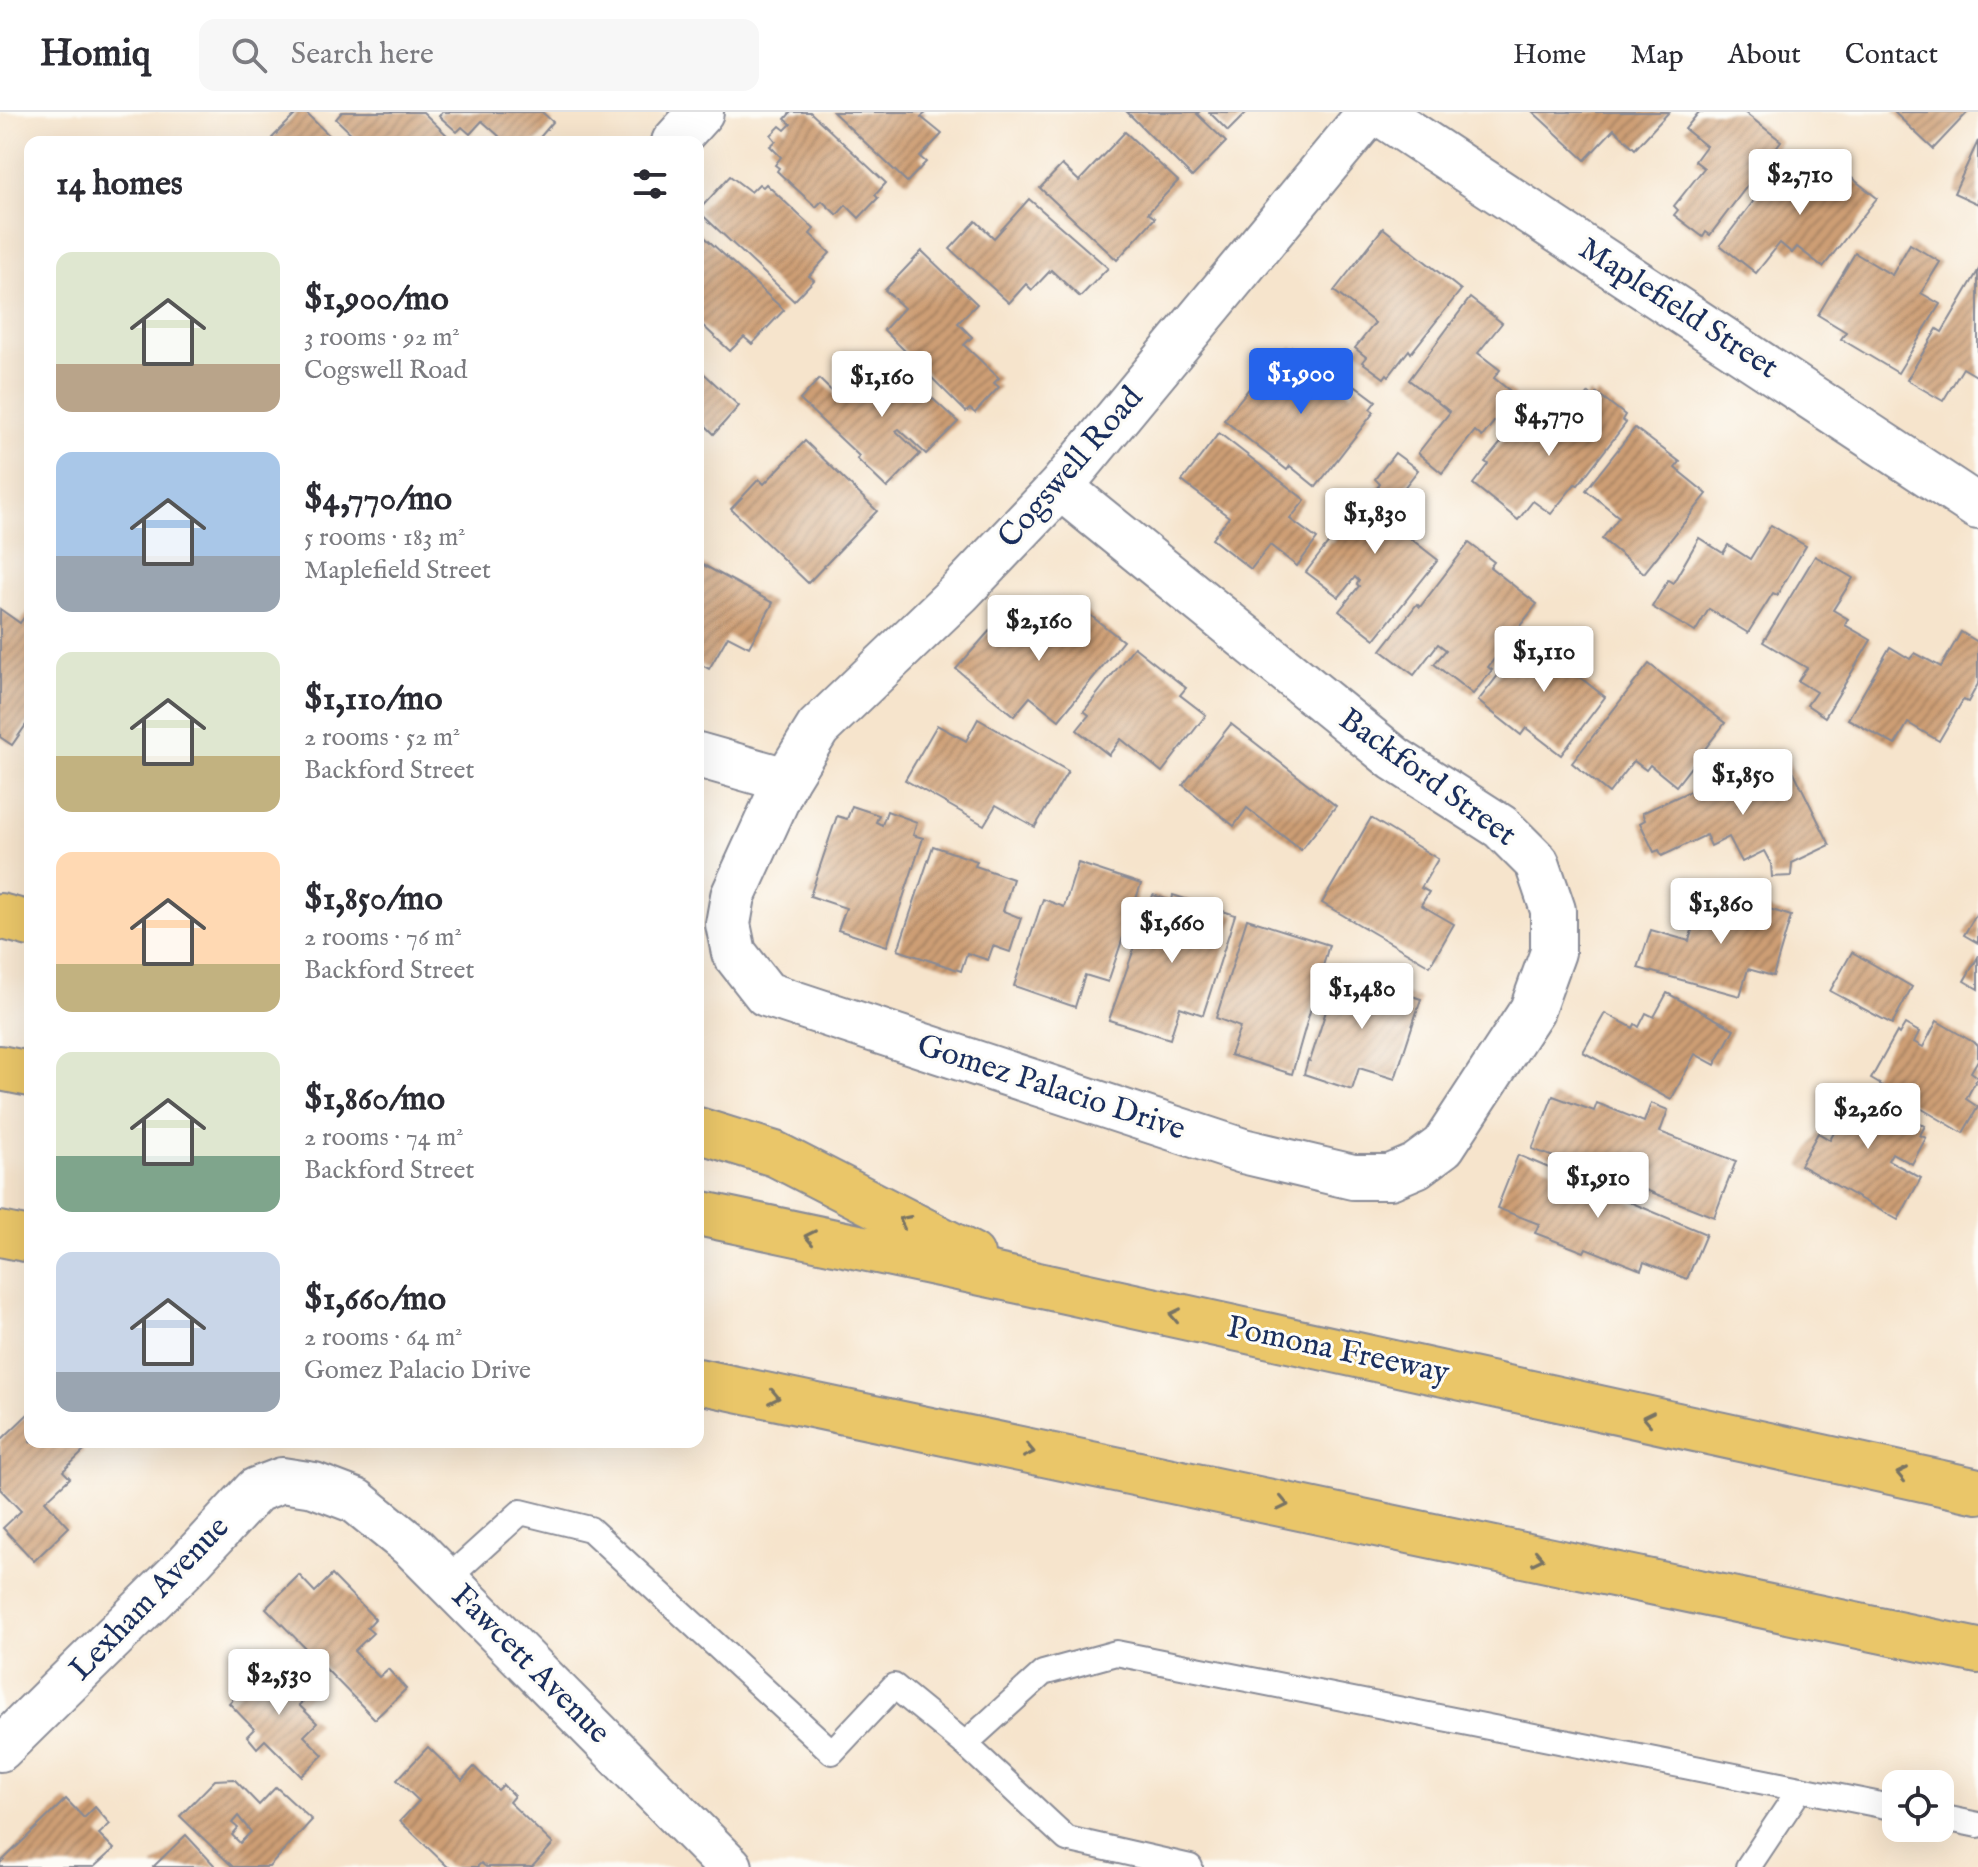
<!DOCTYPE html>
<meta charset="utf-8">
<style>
:root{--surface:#fff;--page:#f7f7f7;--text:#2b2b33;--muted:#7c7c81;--line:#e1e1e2;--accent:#2563eb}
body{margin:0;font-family:"IM FELL English",serif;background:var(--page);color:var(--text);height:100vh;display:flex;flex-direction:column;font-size:30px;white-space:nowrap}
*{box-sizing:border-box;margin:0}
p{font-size:26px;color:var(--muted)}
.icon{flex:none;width:44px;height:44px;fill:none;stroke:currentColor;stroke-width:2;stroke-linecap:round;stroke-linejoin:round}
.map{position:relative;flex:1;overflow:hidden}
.side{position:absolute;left:24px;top:24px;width:680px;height:1312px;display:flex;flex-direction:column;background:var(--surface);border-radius:16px;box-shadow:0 8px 32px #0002}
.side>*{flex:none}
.controls{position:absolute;left:1882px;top:1658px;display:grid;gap:16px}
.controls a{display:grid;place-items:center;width:72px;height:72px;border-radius:16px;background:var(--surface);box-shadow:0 8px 32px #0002;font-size:40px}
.price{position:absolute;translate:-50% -68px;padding:0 18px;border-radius:8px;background:#fff;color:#222;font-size:26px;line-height:52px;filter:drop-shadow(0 2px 4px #0008)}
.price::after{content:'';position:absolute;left:50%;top:48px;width:24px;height:18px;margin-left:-12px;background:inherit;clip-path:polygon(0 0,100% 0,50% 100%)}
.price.on{background:var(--accent);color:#fff}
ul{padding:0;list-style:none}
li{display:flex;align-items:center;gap:24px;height:200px;padding:0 32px}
li span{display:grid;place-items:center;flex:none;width:224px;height:160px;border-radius:16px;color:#555}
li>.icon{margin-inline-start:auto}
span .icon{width:96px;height:96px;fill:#fffc;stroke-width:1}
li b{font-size:34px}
h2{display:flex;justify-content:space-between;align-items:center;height:96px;padding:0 32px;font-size:34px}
header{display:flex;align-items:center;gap:48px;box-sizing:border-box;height:112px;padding:0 40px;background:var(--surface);border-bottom:2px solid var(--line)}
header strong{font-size:38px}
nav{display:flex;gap:44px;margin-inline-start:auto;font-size:28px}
.search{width:560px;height:72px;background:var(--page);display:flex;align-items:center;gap:20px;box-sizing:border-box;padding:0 28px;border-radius:16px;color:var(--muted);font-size:30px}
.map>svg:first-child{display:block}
.building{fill:url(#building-hatch);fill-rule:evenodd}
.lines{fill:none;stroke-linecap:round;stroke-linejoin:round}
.service-casing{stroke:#888a95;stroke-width:28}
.minor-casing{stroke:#888a95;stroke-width:48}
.motorway-casing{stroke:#888a95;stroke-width:48}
.service{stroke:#fff;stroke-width:24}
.minor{stroke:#fff;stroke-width:44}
.motorway{stroke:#eac669;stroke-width:44}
.oneway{stroke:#787363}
.labels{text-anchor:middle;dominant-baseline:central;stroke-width:6;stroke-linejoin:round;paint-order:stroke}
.street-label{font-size:32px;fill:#1b2f5e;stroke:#fdfcf7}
</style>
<header>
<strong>Homiq</strong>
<div class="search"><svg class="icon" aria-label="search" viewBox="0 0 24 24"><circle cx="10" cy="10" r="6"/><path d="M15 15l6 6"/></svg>Search here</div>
<nav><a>Home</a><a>Map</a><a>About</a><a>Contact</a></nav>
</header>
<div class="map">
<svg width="1978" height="1755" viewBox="0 0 1978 1755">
<defs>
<pattern id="building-hatch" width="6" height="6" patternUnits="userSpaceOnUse" patternTransform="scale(2)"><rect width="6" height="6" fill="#cd9e74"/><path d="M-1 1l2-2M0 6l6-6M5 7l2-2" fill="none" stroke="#a68162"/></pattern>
</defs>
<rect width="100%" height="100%" fill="#fdfcf7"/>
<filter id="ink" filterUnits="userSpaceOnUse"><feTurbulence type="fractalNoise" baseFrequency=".0125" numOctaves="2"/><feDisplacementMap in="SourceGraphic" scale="16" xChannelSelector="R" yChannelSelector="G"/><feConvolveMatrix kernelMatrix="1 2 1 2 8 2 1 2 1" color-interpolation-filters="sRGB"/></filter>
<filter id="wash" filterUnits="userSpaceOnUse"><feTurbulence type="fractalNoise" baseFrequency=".006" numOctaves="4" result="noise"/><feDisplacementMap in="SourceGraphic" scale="32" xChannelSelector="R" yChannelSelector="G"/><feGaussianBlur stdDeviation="1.8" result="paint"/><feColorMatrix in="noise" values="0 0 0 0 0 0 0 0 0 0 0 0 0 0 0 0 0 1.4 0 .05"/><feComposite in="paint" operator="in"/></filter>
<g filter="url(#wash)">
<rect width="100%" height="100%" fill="#f6e4cc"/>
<g id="blocks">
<g class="building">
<polygon points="298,0 305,0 336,30 276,30 272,26"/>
<polygon points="342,0 423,0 454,30 360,30 336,7"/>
<polygon points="442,0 542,0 553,10 536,30 493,30 499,24 482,9 470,22 462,15 457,20 439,4"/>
<polygon points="791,0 810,0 886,71 875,83 878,86 859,106 846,93 837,103 822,89 816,95 777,59 779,56 775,53 781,45 770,34 776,29 771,23 780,14 785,18 791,12 785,7"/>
<polygon points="833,0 927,0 921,5 942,22 920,45 926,50 907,70"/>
<polygon points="1127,0 1199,0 1197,2 1226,30 1192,65"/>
<polygon points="1209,0 1247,0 1228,19"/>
<polygon points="1533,0 1669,0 1635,37 1614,17 1585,48"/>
<polygon points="1699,0 1744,0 1781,29 1710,123 1706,120 1703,125 1674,103 1678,98 1674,94 1704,56 1695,49 1706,34 1685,17"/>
<polygon points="1894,0 1968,0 1933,37"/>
<polygon points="1125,20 1178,69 1148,101 1155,106 1117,148 1040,76 1062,53 1079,69"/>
<polygon points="1978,29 1978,92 1954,81"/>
<polygon points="1829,48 1877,86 1823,155 1797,135 1792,141 1780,131 1756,161 1720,133 1782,52 1809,73"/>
<polygon points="730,64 751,80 759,72 763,75 766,72 814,117 810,122 830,141 809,164 814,168 794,189 698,99"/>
<polygon points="1029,87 1108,156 1080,185 1051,158 1032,178 1026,172 1009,191 950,137 976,109 994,126"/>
<polygon points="1383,116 1461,178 1411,241 1409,238 1389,264 1387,262 1384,266 1362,250 1366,245 1355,236 1375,211 1334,179"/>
<polygon points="698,119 784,198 752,232 744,225 730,239 698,209"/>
<polygon points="1910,132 1940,150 1921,181 1940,192 1898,261 1841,227 1846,220 1818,203 1855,141 1892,163"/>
<polygon points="922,139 977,192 958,211 972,225 964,233 999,266 994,271 999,275 975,301 970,297 966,300 884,218 904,196 885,178"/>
<polygon points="1978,159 1978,265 1963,256 1943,289 1907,268 1937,217 1942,220"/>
<polygon points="1470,186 1502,211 1478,241 1500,258 1494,266 1515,283 1482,325 1475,319 1442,361 1418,341 1450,300 1409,268"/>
<polygon points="1292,235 1351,282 1356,274 1376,289 1370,297 1374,300 1316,375 1290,354 1287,358 1224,308 1267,254 1273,258"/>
<polygon points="884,242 958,310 926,342 899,317 896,319 920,342 887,376 857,347 859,344 800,288 819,267 840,287"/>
<polygon points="698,256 739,294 714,322 698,306"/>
<polygon points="1589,281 1594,286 1597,281 1625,303 1622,308 1626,311 1578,373 1575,372 1551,402 1533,389 1518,408 1473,372 1488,352 1485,350 1517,311 1537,327 1550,312 1559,319"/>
<polygon points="1635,316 1680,350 1675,356 1707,382 1644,461 1602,427 1619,405 1586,378"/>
<polygon points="1219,321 1305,388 1290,407 1317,427 1297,454 1270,433 1251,457 1212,427 1229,405 1182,369"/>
<polygon points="805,329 877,399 808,471 731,397 759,367 764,372"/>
<polygon points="1395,341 1418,358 1396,386 1397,416 1438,448 1375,527 1339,499 1359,474 1357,472 1359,469 1355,465 1339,485 1306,460 1330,429 1333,431 1380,372 1375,367"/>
<polygon points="1771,413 1806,434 1777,483 1773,481 1748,521 1709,497 1695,520 1652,495 1668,468 1673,471 1699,426 1723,441 1728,433 1750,447"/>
<polygon points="1469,431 1494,450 1490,455 1537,492 1488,555 1492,558 1473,582 1434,552 1446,538 1438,532 1414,563 1381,538 1417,492 1420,495"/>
<polygon points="1815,444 1853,466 1833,498 1848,507 1845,513 1871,528 1825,605 1807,593 1816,580 1798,569 1807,556 1763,530"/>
<polygon points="698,450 773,491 749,535 728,524 709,557 698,551"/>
<polygon points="0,497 20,511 30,497 30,607 12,633 0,625"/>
<polygon points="1085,499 1123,529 1059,608 1030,585 1014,604 956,557 1006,500 1016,509 1019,505 1044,525 1049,520 1060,530"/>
<polygon points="1961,520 1978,530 1978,572 1968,590 1963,588 1939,629 1908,611 1895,633 1848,607 1890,535 1910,547 1915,541 1941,555"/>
<polygon points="1528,525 1551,544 1564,528 1589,548 1577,563 1605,585 1561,643 1526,616 1521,623 1478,589"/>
<polygon points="1134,535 1186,576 1180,583 1206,603 1162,660 1121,627 1109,643 1077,618 1089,603 1084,599"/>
<polygon points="1649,552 1725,611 1676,674 1650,653 1646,658 1634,649 1609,681 1572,651"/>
<polygon points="978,607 1068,659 1035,715 996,693 984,713 905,668 937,613 966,629"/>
<polygon points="1231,612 1336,694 1301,738 1247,696 1234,714 1183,673"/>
<polygon points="1784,640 1830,733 1792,751 1791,764 1772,765 1771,752 1764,739 1742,750 1729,725 1711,734 1706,723 1662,744 1659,738 1654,740 1640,711 1645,708 1642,701 1749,652 1758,670 1772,663 1765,649"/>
<polygon points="852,694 879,703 876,710 882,713 887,699 917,710 913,723 923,726 887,834 838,818 846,796 810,784 837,704 847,707"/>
<polygon points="1371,706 1438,747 1421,776 1429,780 1421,793 1454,812 1430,854 1322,791"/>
<polygon points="933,734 977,749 975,754 1013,767 1003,799 1021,806 1010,840 993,834 988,848 967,841 961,859 898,838"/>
<polygon points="1078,751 1141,772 1108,870 1085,863 1075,895 1014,874 1043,787 1064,795"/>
<polygon points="1713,779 1791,804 1773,864 1748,857 1740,884 1638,856 1651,818 1689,829 1696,804 1704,807"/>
<polygon points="1153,783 1172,789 1173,783 1235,803 1203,903 1180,895 1170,927 1109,908"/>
<polygon points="1978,799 1978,831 1964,823"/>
<polygon points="1247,807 1329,833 1292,962 1230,943 1240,915 1216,906"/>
<polygon points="1852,840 1912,875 1892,912 1830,879"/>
<polygon points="1978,845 1978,877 1964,869"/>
<polygon points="1340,855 1367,863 1366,869 1421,887 1395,967 1359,956 1352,978 1304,962 1308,948 1310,949"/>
<polygon points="1667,881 1734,917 1715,953 1695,942 1671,988 1583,940 1605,901 1633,916 1635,912 1639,915 1646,901 1654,905"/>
<polygon points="1937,909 1978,933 1978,948 1971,960 1978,965 1966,987 1978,995 1963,1021 1871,967 1897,920 1899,922 1905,912 1919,920 1914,930 1923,935"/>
<polygon points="1852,975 1925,1014 1920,1023 1926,1026 1912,1052 1892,1041 1888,1048 1921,1066 1898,1108 1800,1053 1818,1021 1830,1028 1838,1014 1820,1004 1835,978 1847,985"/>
<polygon points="1553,984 1594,999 1597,991 1644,1010 1651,991 1668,998 1660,1020 1736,1049 1714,1105 1575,1050 1575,1053 1532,1037"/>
<polygon points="1518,1043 1706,1122 1687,1167 1644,1150 1641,1158 1586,1136 1584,1140 1535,1121 1539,1112 1497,1096"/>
<polygon points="30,1300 30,1330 75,1330 84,1339 63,1359 70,1366 45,1389 69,1415 34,1449 3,1416 21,1399 0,1377 0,1329"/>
<polygon points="299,1463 315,1480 332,1463 375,1507 367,1516 373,1521 354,1539 379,1565 388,1557 406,1577 375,1607 266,1496"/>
<polygon points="273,1548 309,1584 299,1593 317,1611 304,1624 323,1643 301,1664 265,1628 257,1636 247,1624 254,1617 229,1591"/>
<polygon points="428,1635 462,1668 474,1655 498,1678 503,1673 514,1684 509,1690 553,1732 532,1755 486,1755 481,1751 477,1755 448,1755 400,1709 419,1689 397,1668"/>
<path d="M234,1667L259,1693L276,1675L312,1708L269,1755H233L180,1704L215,1668ZM238,1704L251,1720L240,1731L232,1723L238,1716L232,1711Z"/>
<polygon points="66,1687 84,1706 95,1695 110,1712 99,1722 114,1737 94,1755 0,1755 0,1751"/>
<polygon points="186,1723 216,1755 153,1755"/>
</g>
</g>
</g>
<g filter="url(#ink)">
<use href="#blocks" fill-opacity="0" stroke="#888a95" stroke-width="2"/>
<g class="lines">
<defs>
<g id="service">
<polyline points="446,1468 521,1400 590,1417 832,1640 894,1574 965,1632 1043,1561 1116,1541 1896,1696"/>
<polyline points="965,1632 1067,1727 1190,1755"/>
<polyline points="1940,1705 1978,1713"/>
<polyline points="1748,1755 1800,1677"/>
</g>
<g id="minor">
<polyline points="1378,0 1978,395"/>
<polyline points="674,30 701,0"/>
<polyline points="1060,375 1395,647 1501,715 1537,751 1553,798 1553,840 1532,898 1443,1034 1416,1054 1390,1065 1353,1065 1243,1039 766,882 734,841 728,812 733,784 786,668 818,616 960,480 1060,375 1370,0"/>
<polyline points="698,643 786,668"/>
<polyline points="0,1637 183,1457 256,1378 282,1368 314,1373 356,1389 414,1436 730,1755"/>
</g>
<g id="motorway">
<polyline points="0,804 30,812"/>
<polyline points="0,956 30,962"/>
<polyline points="698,1018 775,1042 972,1143"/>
<polyline points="698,1101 1024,1170 1978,1379"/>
<polyline points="0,1122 30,1128"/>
<polyline points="698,1269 1978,1539"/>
</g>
</defs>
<use href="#service" class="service-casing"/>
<use href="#minor" class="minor-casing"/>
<use href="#motorway" class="motorway-casing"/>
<use href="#service" class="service"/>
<use href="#minor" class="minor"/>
<use href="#motorway" class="motorway"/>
</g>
<defs><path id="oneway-chevron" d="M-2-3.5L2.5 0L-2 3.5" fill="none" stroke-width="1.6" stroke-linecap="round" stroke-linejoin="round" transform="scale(2)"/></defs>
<g class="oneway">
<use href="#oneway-chevron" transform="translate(904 1109) rotate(-153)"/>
<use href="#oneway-chevron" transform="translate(810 1125) rotate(-168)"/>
<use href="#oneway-chevron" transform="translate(1175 1203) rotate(-168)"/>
<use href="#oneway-chevron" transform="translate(774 1285) rotate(12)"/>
<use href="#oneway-chevron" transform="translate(1648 1306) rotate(-168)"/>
<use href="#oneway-chevron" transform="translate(1029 1339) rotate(12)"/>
<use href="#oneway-chevron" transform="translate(1902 1362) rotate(-168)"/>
<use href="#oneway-chevron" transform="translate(1283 1392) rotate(12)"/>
<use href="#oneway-chevron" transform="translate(1538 1446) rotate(12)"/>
</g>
</g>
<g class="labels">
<g class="street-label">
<text transform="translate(1678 197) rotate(33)">Maplefield Street</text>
<text transform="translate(1071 356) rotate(-49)">Cogswell Road</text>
<text transform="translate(1427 666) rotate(36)">Backford Street</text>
<text transform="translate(1051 976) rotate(18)">Gomez Palacio Drive</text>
<text transform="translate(1338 1239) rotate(12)">Pomona Freeway</text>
<text transform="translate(150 1487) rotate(-46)">Lexham Avenue</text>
<text transform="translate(530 1553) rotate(45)">Fawcett Avenue</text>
</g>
</g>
</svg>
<div class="controls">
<a><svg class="icon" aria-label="locate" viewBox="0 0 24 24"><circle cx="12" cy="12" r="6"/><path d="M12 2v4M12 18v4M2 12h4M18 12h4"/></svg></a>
</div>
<b class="price" style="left:1800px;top:105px">$2,710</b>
<b class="price on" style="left:1301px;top:304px">$1,900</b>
<b class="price" style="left:882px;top:307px">$1,160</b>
<b class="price" style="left:1549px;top:346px">$4,770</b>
<b class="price" style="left:1375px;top:444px">$1,830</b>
<b class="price" style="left:1039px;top:551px">$2,160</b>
<b class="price" style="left:1544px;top:582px">$1,110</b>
<b class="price" style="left:1743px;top:705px">$1,850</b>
<b class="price" style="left:1721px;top:834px">$1,860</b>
<b class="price" style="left:1172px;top:853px">$1,660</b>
<b class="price" style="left:1362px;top:919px">$1,480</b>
<b class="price" style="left:1868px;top:1039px">$2,260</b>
<b class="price" style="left:1598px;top:1108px">$1,910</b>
<b class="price" style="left:279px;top:1605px">$2,530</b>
<section class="side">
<h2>14 homes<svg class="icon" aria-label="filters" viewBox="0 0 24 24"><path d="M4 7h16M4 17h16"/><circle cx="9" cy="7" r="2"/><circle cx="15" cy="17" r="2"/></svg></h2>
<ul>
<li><span style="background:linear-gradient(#dfe7d0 70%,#b9a48a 0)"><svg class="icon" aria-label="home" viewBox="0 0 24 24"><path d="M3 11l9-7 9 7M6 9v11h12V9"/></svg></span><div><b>$1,900/mo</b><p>3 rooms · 92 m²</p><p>Cogswell Road</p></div></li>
<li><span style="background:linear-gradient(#a9c7e8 65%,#9aa5b1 0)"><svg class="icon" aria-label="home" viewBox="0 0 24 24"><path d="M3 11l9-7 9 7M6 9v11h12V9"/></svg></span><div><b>$4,770/mo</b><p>5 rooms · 183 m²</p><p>Maplefield Street</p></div></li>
<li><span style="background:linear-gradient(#dfe7d0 65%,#c2b280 0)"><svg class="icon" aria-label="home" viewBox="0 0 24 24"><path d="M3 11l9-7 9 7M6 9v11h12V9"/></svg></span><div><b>$1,110/mo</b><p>2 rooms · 52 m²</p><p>Backford Street</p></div></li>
<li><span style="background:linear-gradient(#ffd9b3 70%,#c2b280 0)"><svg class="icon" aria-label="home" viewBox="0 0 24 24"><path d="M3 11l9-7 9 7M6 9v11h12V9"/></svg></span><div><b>$1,850/mo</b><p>2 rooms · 76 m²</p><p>Backford Street</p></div></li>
<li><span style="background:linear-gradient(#dfe7d0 65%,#7fa58c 0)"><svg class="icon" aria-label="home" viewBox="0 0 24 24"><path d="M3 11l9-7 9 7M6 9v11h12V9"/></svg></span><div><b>$1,860/mo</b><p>2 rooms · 74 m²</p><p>Backford Street</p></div></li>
<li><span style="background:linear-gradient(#c9d6e8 75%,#9aa5b1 0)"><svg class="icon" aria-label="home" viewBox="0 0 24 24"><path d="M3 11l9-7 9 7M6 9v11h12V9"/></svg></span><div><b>$1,660/mo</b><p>2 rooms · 64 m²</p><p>Gomez Palacio Drive</p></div></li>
</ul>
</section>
</div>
